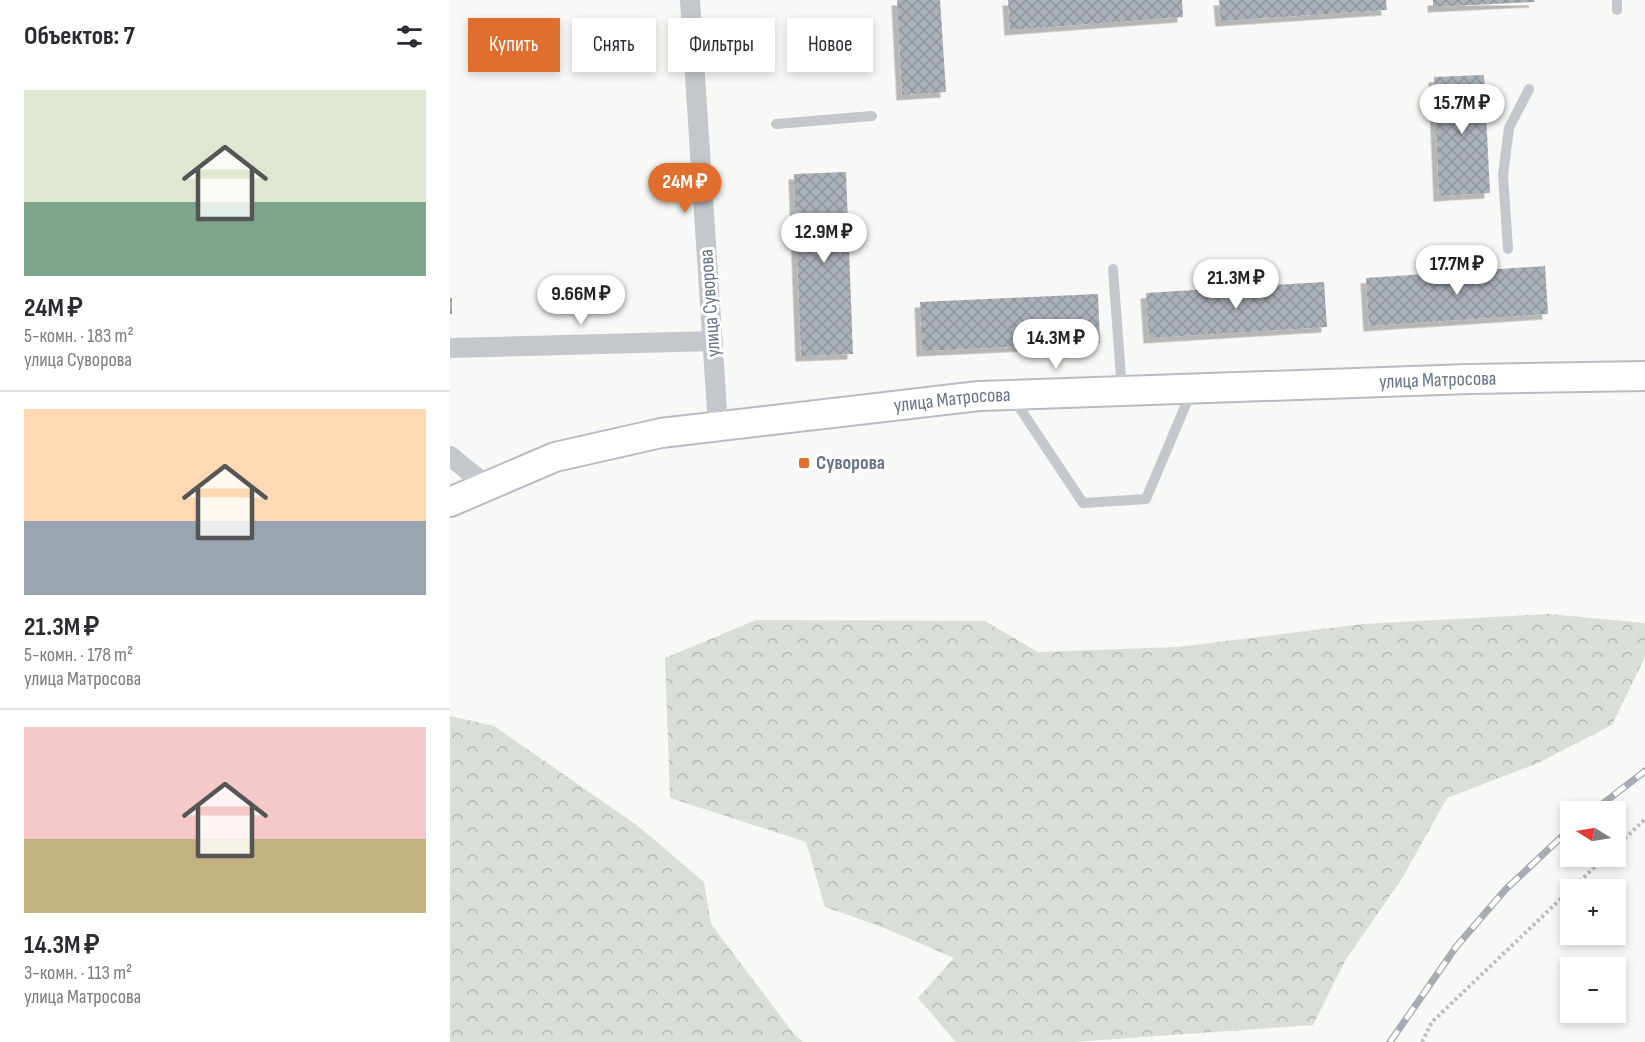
<!DOCTYPE html>
<html lang="ru">
<meta charset="utf-8">
<style>
:root{--surface:#fff;--page:#f7f7f7;--text:#2b2b33;--muted:#7c7c81;--line:#e1e1e2;--accent:#e06e2e}
body{margin:0;font-family:"Sofia Sans Condensed",sans-serif;background:var(--page);color:var(--text);height:100vh;display:flex;flex-direction:column;font-size:22px;white-space:nowrap}
*{box-sizing:border-box;margin:0}
p{font-size:20px;color:var(--muted)}
.icon{flex:none;width:33px;height:33px;fill:none;stroke:currentColor;stroke-width:2;stroke-linecap:round;stroke-linejoin:round}
.map{position:relative;flex:1;overflow:hidden}
.sheet{display:flex;flex-direction:column;background:var(--surface);width:450px}
.sheet>*{flex:none}
.banner{position:absolute;left:18px;top:18px;width:570px;height:54px;display:flex;gap:12px}
.needle{width:39px;rotate:281deg}
.fabs{position:absolute;left:1110px;top:801px;display:grid;gap:12px}
.fabs a{display:grid;place-items:center;width:66px;height:66px;border-radius:0px;background:var(--surface);box-shadow:0 3px 9px #0003;font-size:30px}
.price{position:absolute;translate:-50% -51px;padding:0 14px;border-radius:21px;background:#fff;color:#222;font-size:20px;line-height:39px;filter:drop-shadow(0 2px 3px #0008)}
.price::after{content:'';position:absolute;left:50%;top:36px;width:18px;height:14px;margin-left:-9px;background:inherit;clip-path:polygon(0 0,100% 0,50% 100%)}
.price.on{background:var(--accent);color:#fff}
ul{padding:0;list-style:none}
li{display:grid;align-content:center;gap:12px;height:318px;padding:0 24px}
li+li{border-top:2px solid var(--line)}
li span{display:grid;place-items:center;height:186px;border-radius:0px;color:#555}
li>.icon{margin-inline-start:auto}
span .icon{width:108px;height:108px;fill:#fffc;stroke-width:1}
li b{font-size:26px}
h2{display:flex;justify-content:space-between;align-items:center;height:72px;padding:0 24px;font-size:26px}
.chip{padding:0 21px;border-radius:0px;background:var(--surface);box-shadow:0 3px 9px #0003;font-size:21px;line-height:54px}
.chip.on{background:var(--accent);color:#fff}
main{display:flex;flex:1;min-height:0}
.map>svg:first-child{display:block}
.forest{fill:url(#forest-crowns)}
.building{fill:url(#building-cross-hatch);filter:url(#shadow)}
.lines{fill:none;stroke-linecap:round;stroke-linejoin:round}
.secondary-casing{stroke:#b8bcc2;stroke-width:32}
.path{stroke:#bcbec1;stroke-width:4;stroke-dasharray:3 3;stroke-linecap:butt}
.service{stroke:#c4c7cb;stroke-width:10}
.minor{stroke:#c4c7cb;stroke-width:20}
.secondary{stroke:#fff;stroke-width:28}
.rail-casing{stroke:#a7abb2;stroke-width:7}
.rail{stroke:#fff;stroke-width:4.5;stroke-dasharray:14;stroke-linecap:butt}
.poi-dot{fill:#e06e2e;stroke:#fff;stroke-width:2}
.labels{text-anchor:middle;dominant-baseline:central;stroke-width:6;stroke-linejoin:round;paint-order:stroke}
.street-label{font-size:20px;fill:#687586;stroke:#fff}
.poi-label{font-size:20px;font-weight:bold;fill:#687586;stroke:#fff;text-anchor:start}
</style>
<main>
<section class="sheet">
<h2>Объектов: 7<svg class="icon" aria-label="filters" viewBox="0 0 24 24"><path d="M4 7h16M4 17h16"/><circle cx="9" cy="7" r="2"/><circle cx="15" cy="17" r="2"/></svg></h2>
<ul>
<li><span style="background:linear-gradient(#dfe7d0 60%,#7fa58c 0)"><svg class="icon" aria-label="home" viewBox="0 0 24 24"><path d="M3 11l9-7 9 7M6 9v11h12V9"/></svg></span><div><b>24M ₽</b><p>5-комн. · 183 m²</p><p>улица Суворова</p></div></li>
<li><span style="background:linear-gradient(#ffd9b3 60%,#9aa5b1 0)"><svg class="icon" aria-label="home" viewBox="0 0 24 24"><path d="M3 11l9-7 9 7M6 9v11h12V9"/></svg></span><div><b>21.3M ₽</b><p>5-комн. · 178 m²</p><p>улица Матросова</p></div></li>
<li><span style="background:linear-gradient(#f6c9c9 60%,#c2b280 0)"><svg class="icon" aria-label="home" viewBox="0 0 24 24"><path d="M3 11l9-7 9 7M6 9v11h12V9"/></svg></span><div><b>14.3M ₽</b><p>3-комн. · 113 m²</p><p>улица Матросова</p></div></li>
</ul>
</section>
<div class="map">
<svg width="1195" height="1042" viewBox="0 0 1195 1042">
<defs>
<pattern id="forest-crowns" width="20" height="18" patternUnits="userSpaceOnUse" patternTransform="scale(1.5)"><rect width="20" height="18" fill="#d9dfd7"/><path d="M2 6a3 3 0 1 1 6 0M12 15a3 3 0 1 1 6 0" fill="none" stroke="#b4b9b4"/></pattern>
<pattern id="building-cross-hatch" width="8" height="8" patternUnits="userSpaceOnUse" patternTransform="scale(1.5)"><rect width="8" height="8" fill="#abb1b8"/><path d="M0 0l8 8M0 8l8-8" fill="none" stroke="#8f959b"/></pattern>
<filter id="shadow"><feDropShadow dx="-5.5" dy="5.5" stdDeviation="0" flood-color="#0004"/></filter>
</defs>
<rect width="100%" height="100%" fill="#f8f8f6"/>
<g class="forest">
<polygon points="1099,614 1195,623 1195,657 1162,725 1088,763 997,798 953,877 895,961 863,1025 623,1042 506,1042 468,998 504,958 432,927 375,907 356,842 220,798 215,658 306,620 535,621 588,652 728,647 912,624"/>
<polygon points="0,716 44,726 188,826 254,882 261,924 344,1034 353,1042 0,1042"/>
</g>
<g class="building">
<polygon points="447,0 490,0 496,92 452,95"/>
<polygon points="558,0 732,0 733,17 560,30"/>
<polygon points="769,0 936,0 937,10 771,21"/>
<polygon points="983,0 1084,0 1085,2 983,7"/>
<polygon points="1034,75 1040,193 989,196 984,77"/>
<polygon points="396,172 403,354 351,356 344,174"/>
<polygon points="1095,266 1098,314 919,326 916,278"/>
<polygon points="874,282 877,327 699,338 696,293"/>
<polygon points="648,294 650,343 472,351 470,302"/>
<rect x="0" y="298" width="2" height="16"/>
</g>
<g class="lines">
<defs>
<g id="secondary">
<path id="s1" d="M0,502L105,457L211,433L529,396L1019,379L1195,376"/>
</g>
</defs>
<use href="#secondary" class="secondary-casing"/>
<g class="path">
<polyline points="1166,847 1195,819"/>
<polyline points="1121,890 1156,856"/>
<polyline points="972,1042 982,1022 1120,890"/>
</g>
<g class="service">
<polyline points="1167,0 1167,10"/>
<polyline points="326,124 422,116"/>
<polyline points="1058,249 1053,175 1059,128 1079,89"/>
<polyline points="663,269 672,391"/>
<polyline points="563,398 633,503 696,499 742,390"/>
</g>
<g class="minor">
<polyline points="240,0 268,426"/>
<polyline points="0,348 263,341"/>
<polyline points="0,456 36,485"/>
</g>
<use href="#secondary" class="secondary"/>
<defs>
<g id="rail">
<polyline points="1142,812 1195,771"/>
<polyline points="940,1042 1006,947 1055,890 1120,829"/>
</g>
</defs>
<use href="#rail" class="rail-casing"/>
<use href="#rail" class="rail"/>
</g>
<rect class="poi-dot" x="348" y="457" width="12" height="12" rx="3"/>
<g class="labels">
<g class="street-label">
<text transform="translate(260 303) rotate(-94)">улица Суворова</text>
<text stroke="none"><textPath href="#s1" startOffset="1002">улица Матросова</textPath></text>
<text stroke="none"><textPath href="#s1" startOffset="516">улица Матросова</textPath></text>
</g>
<g class="poi-label">
<text x="366" y="463">Суворова</text>
</g>
</g>
</svg>
<div class="fabs">
<a><svg class="needle" viewBox="-14 -14 28 28"><path d="M0-13l5 13h-10z" fill="#e53935"/><path d="M0 13l5-13h-10z" fill="#7c7c81"/></svg></a>
<a>+</a>
<a>−</a>
</div>
<b class="price" style="left:1012px;top:135px">15.7M ₽</b>
<b class="price on" style="left:235px;top:214px">24M ₽</b>
<b class="price" style="left:374px;top:264px">12.9M ₽</b>
<b class="price" style="left:1007px;top:296px">17.7M ₽</b>
<b class="price" style="left:786px;top:310px">21.3M ₽</b>
<b class="price" style="left:131px;top:326px">9.66M ₽</b>
<b class="price" style="left:606px;top:370px">14.3M ₽</b>
<div class="banner">
<a class="chip on">Купить</a>
<a class="chip">Снять</a>
<a class="chip">Фильтры</a>
<a class="chip">Новое</a>
</div>
</div>
</main>
